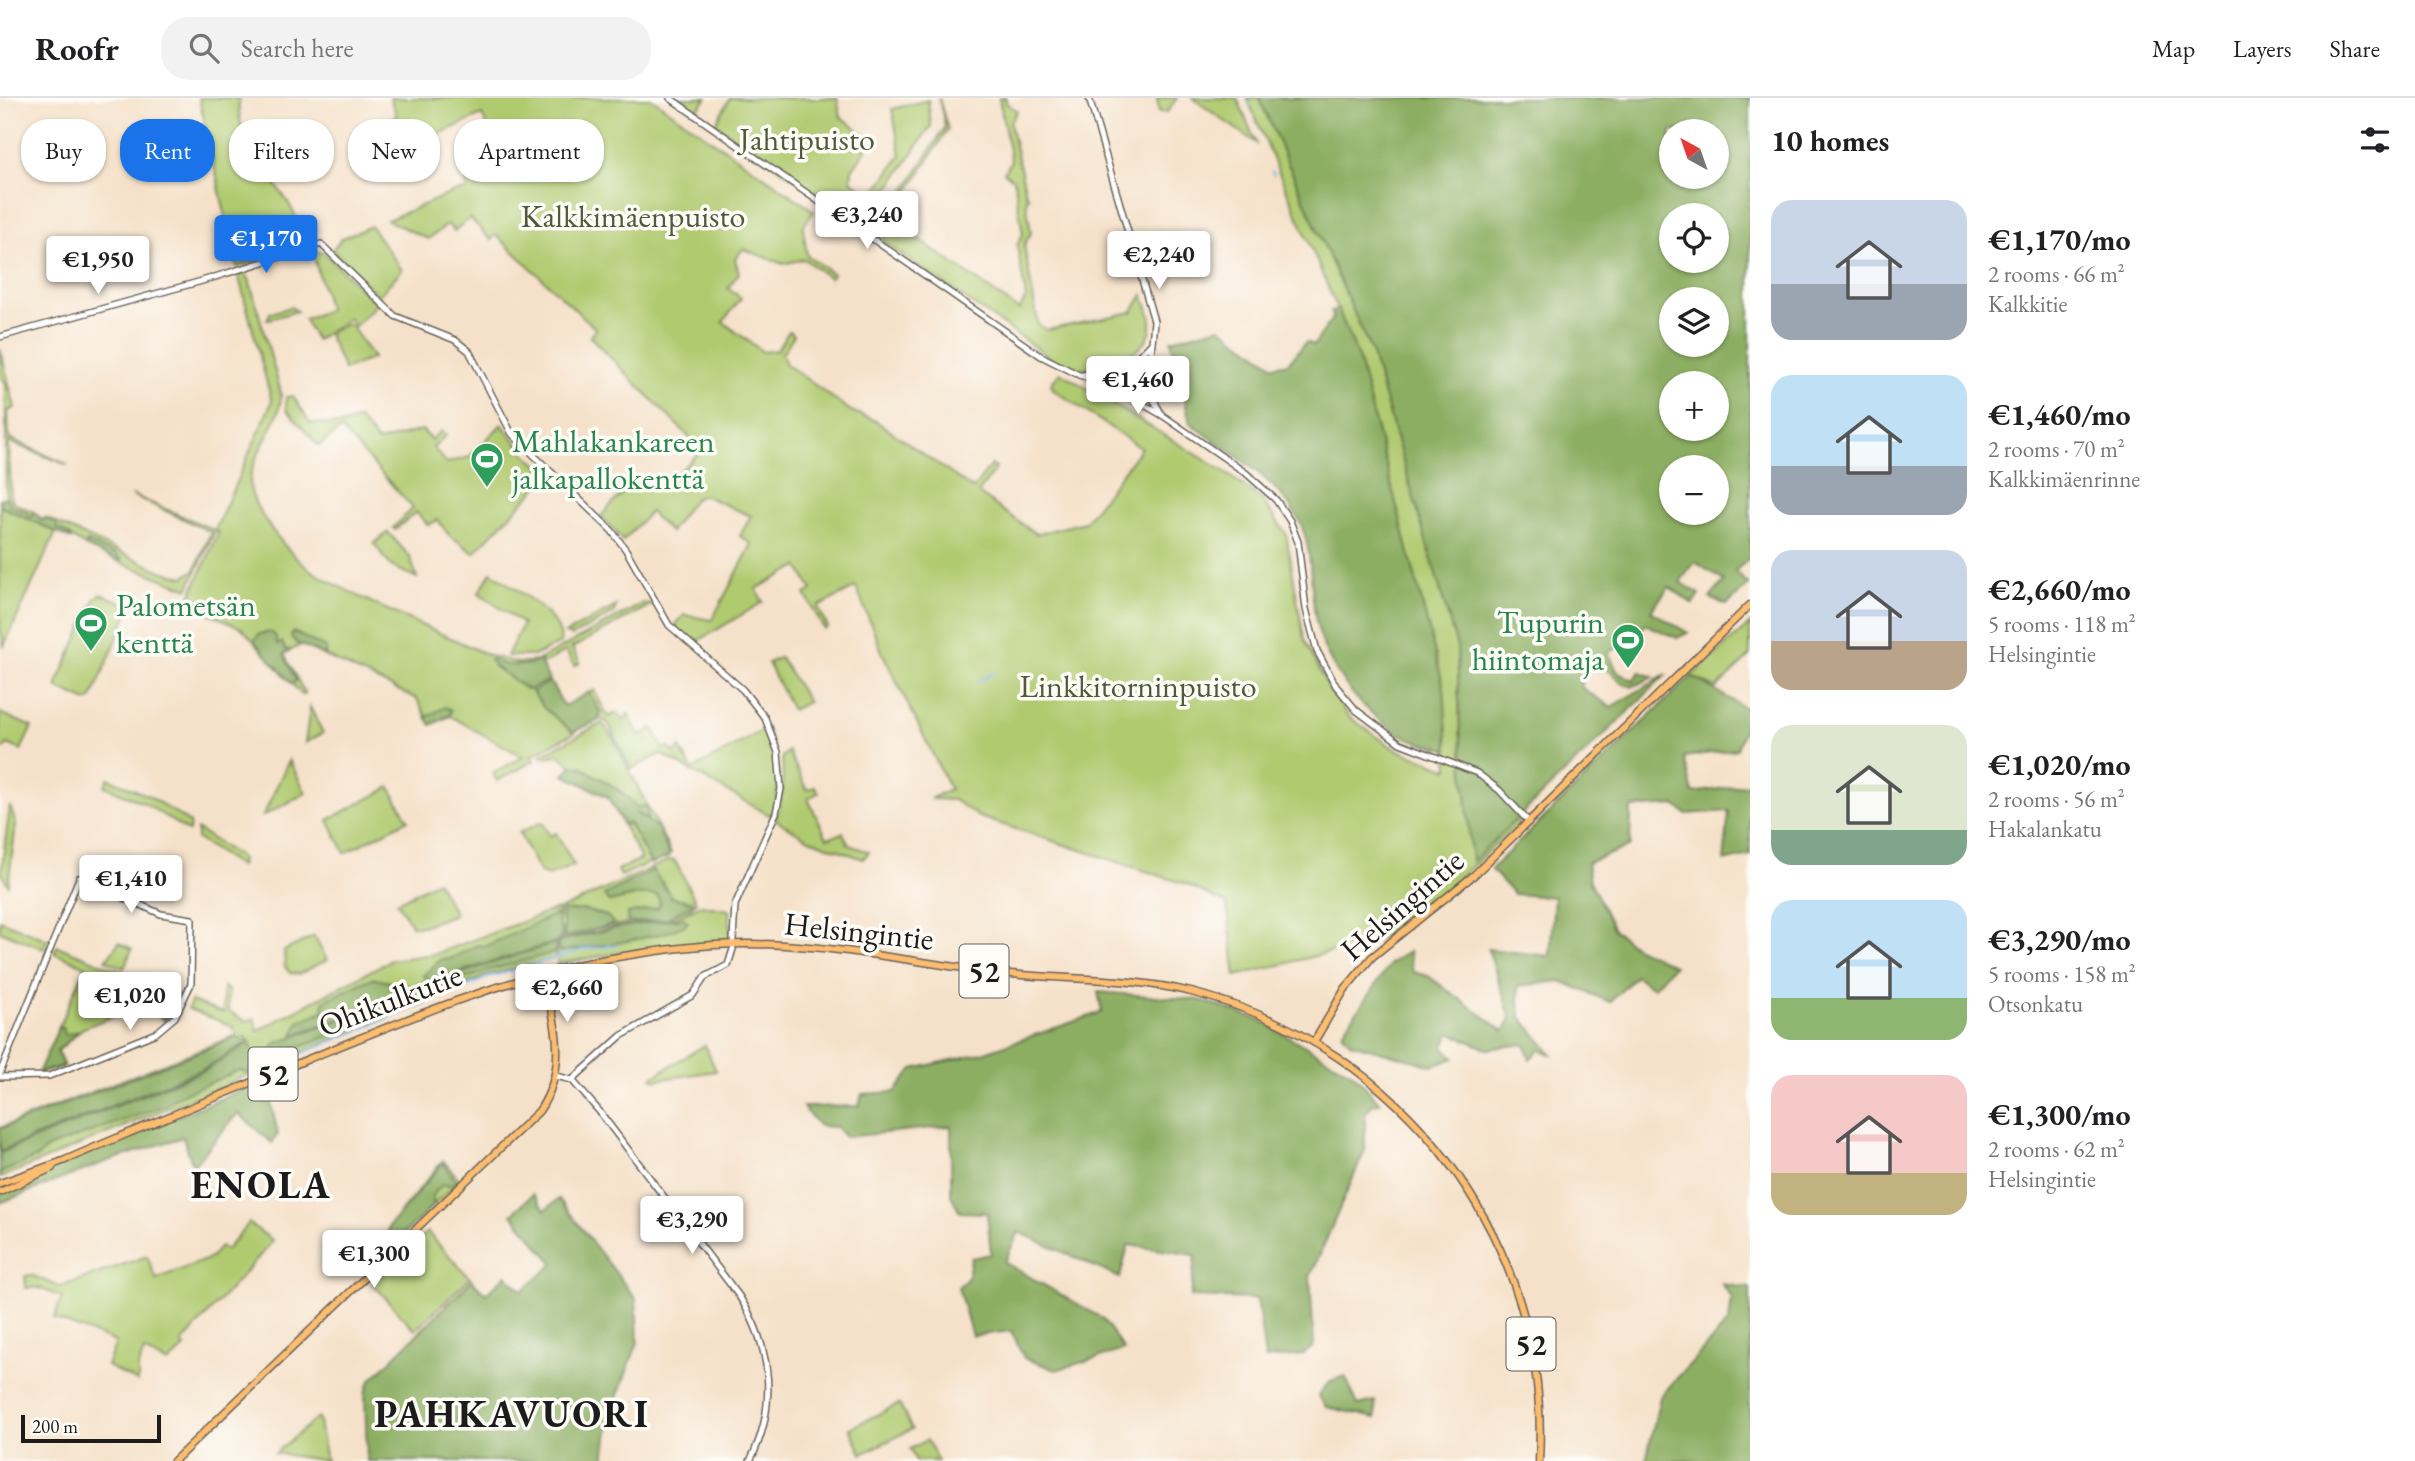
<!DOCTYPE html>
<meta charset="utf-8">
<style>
:root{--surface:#fff;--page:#f2f2f2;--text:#202124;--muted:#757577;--line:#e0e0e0;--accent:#1a73e8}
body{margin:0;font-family:"EB Garamond",serif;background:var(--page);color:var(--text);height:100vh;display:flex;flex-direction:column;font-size:26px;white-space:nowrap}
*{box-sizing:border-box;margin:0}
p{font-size:23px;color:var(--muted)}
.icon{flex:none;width:38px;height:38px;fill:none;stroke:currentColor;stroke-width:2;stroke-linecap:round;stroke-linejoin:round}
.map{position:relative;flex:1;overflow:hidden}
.side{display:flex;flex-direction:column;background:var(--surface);width:665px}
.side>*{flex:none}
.hud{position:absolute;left:21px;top:21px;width:665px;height:63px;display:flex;gap:14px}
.needle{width:46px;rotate:320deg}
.controls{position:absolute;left:1659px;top:21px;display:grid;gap:14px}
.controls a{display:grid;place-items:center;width:70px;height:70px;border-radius:50%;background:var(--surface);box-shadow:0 2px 5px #0004;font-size:35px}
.scale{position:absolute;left:21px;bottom:18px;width:140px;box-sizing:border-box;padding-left:7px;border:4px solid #1c1c1c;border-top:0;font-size:19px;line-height:24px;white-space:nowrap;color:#1c1c1c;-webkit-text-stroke:5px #fdfcf7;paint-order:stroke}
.price{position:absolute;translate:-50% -60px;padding:0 16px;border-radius:7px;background:#fff;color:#222;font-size:23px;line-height:46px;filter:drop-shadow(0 2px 4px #0008)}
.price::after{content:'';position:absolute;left:50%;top:42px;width:21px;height:16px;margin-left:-10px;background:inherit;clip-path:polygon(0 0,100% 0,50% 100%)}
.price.on{background:var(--accent);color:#fff}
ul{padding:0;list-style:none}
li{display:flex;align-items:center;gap:21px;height:175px;padding:0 21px}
li span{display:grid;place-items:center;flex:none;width:196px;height:140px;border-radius:21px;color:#555}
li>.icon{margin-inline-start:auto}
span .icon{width:84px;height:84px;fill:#fffc;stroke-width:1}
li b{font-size:30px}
h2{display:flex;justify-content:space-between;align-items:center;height:84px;padding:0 21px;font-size:30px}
.tag{padding:0 24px;border-radius:28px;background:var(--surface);box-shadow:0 2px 5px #0004;font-size:24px;line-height:63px}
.tag.on{background:var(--accent);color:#fff}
header{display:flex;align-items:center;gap:42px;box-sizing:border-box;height:98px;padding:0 35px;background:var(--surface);border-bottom:2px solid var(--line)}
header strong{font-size:33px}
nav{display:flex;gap:38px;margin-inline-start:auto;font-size:24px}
.search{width:490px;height:63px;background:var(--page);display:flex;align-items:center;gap:18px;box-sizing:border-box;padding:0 24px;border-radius:28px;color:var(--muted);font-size:26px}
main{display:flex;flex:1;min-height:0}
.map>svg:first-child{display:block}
.green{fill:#b0ca70;stroke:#667346;stroke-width:2;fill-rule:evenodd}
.forest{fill:#8cae62;stroke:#54653f;stroke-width:2;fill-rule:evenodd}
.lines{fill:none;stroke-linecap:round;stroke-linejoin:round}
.stream{stroke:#7fb4ed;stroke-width:2}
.minor-casing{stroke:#686159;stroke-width:8}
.major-casing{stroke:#686159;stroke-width:9}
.minor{stroke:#fff;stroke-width:5}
.major{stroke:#fcbd6f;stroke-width:6}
.labels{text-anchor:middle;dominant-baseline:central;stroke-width:7;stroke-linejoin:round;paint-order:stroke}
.shield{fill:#fdfcf7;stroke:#605f5e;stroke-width:2}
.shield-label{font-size:30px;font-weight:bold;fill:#1c1c1c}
.park-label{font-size:32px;fill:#505939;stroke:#fdfcf7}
.leisure-label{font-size:32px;fill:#27864d;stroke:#fdfcf7;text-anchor:start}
.street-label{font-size:32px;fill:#1c1c1c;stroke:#fdfcf7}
.district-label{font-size:38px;font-weight:bold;letter-spacing:2px;fill:#1c1c1c;stroke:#fdfcf7}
</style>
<header>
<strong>Roofr</strong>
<div class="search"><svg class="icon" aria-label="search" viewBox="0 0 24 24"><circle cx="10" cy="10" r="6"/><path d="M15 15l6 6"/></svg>Search here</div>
<nav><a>Map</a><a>Layers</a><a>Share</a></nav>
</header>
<main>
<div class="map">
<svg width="1750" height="1363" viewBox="0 0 1750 1363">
<rect width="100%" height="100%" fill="#fdfcf7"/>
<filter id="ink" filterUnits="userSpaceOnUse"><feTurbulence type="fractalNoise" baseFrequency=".0143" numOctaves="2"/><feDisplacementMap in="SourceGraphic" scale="14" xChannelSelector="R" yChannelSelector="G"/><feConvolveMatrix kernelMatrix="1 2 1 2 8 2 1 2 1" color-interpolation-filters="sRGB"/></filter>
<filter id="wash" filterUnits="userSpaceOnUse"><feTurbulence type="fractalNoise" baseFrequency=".00686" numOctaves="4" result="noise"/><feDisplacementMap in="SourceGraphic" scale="28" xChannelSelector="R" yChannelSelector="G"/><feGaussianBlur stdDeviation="1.57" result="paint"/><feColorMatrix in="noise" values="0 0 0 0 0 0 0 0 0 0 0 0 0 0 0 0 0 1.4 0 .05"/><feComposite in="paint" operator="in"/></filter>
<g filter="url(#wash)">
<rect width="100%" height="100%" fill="#f5e1c9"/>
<g class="green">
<path d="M199,0H239C234,63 299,90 304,148L237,169Z"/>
<polygon points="390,0 651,0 814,113 803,129 807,157 833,176 830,180 804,161 783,166 743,151 735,161 739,175 728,190 741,200 723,224 763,254 777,252 789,233 794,237 782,256 786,266 851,313 876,323 973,391 991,367 996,370 978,395 1036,436 1085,424 1141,350 1054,292 1051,286 1060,274 1222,372 1262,402 1286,436 1304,541 1330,593 1349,619 1395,651 1449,671 1444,590 1358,259 1247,0 1259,0 1371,253 1457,549 1460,631 1490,692 1520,725 1444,794 1378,842 1236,878 1227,806 1186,786 979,719 954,702 930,701 950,691 883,556 856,489 818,509 828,529 824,531 805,496 812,492 798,468 756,491 763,504 693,546 677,532 676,526 684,517 712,522 752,446 740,438 751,418 703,397 694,401 670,434 650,414 623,443 601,418 628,389 670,382 702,352 590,239 596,231 496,137 491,142 470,120 454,133 448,126 428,141 387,122 454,94 467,92 466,82 506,66 482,17 409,49 400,25 367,38 373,56 370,57 360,32 397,18"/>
<polygon points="676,0 707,0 697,12"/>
<polygon points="730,0 837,0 841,19 864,36 866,51 852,72 851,82 871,99 901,57 892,11 928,2 931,28 864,127 715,27"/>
<path d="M939,0L948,31L897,111L900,128L1019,212L1026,200L1017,147L1023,136L1014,82L1004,74L1011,63L999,0H1006V5L1017,13L1010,25L1026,96L1029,99L1026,103L1031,135L1024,147L1038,226L1047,232L1132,214L1143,197C1147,207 1154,222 1150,234C1142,257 1104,272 1081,270C1073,270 1063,265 1055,263L885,145L883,127L945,29Z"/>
<polygon points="1157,0 1177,0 1167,14 1159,14"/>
<polygon points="1192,0 1237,0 1256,45"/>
<polygon points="371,128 402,172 378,198 332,152 342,140"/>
<polygon points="312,153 324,155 377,206 355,228 349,220 316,242 304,221 329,212"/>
<path d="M238,176H245L249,181L281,295C282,327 251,353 250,385C250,411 293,462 315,475C368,506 433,531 490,558L518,565L537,563L644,505L653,506L572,550L580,565L574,568L566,553L541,567L557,596L503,566L495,569L527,592L530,591L544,610L574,635L530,658L535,662L497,683L493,675L523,659L450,618L431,627L417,601L325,558L324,552L295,542L301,547L284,556L305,596L302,597L242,530L187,505L219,434L215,433L188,491L122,465V461L87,444L85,448L57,430V425L161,473L184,479L195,472L211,434L132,397L215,432L272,304Z"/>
<polygon points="291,209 297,213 267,222 270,215"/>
<polygon points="345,226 350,226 373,260 344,272 328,236"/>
<polygon points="0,250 15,310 8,313 9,340 68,367 9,344 11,400 14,405 34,414 32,420 11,408 6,399 6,286 0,279"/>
<polygon points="293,298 310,325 341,327 359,321 378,344 422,332 431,342 441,333 446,337 433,350 447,365 469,359 502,326 526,356 549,377 474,455 448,436 438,422 428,427 416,414 395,432 393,430 413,410 341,331 319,348 286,311 286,299"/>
<polygon points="0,408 56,434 4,548 0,529"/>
<polygon points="388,434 410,459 417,480 391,468 374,446"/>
<path d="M491,474C509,487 567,520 560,545L534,558H507L523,526L479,495Z"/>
<polygon points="101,496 127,506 130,510 92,600 87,603 58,590 57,586 95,501"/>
<polygon points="616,508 614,515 572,538 565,536"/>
<polygon points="1750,526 1750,558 1716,590 1691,578"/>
<polygon points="780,559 808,604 792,612 768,565"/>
<path d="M594,592L608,619L616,615L624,622L628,616L640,638L653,630L664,651L668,649L675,655L680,650L692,672L767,630C777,659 784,689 771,718L661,656L631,671L608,625L572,604Z"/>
<polygon points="310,609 323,635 305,645"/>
<polygon points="0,615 32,629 21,652 8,646 0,654"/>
<polygon points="602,625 613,640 671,755 621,778 618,772 641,761 608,699 639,713 649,712 646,709 635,709 582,668 572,668 558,656 546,660 541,657"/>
<polygon points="788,653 807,692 815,689 819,694 808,701 827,740 843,735 849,747 869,754 863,761 809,741 776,722 783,691 782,659"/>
<polygon points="289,662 306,695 263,718"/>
<polygon points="108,680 149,698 190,725 189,734 146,706 105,688"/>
<polygon points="390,689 408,722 345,755 328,722"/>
<polygon points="10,708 16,726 8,787 1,775"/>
<polygon points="542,724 550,738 556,735 574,767 549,778 540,775 519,735"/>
<polygon points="197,731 241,760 240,768 197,741"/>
<path d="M669,762L675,763L696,804C681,827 641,823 618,827C600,829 582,835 564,840L562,830L563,840L557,844L554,861L491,876L0,1080V1030L234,938L238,940L232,928L188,911L191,903L223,915V888L228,892V913L246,923L255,921L257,933L391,862L435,856L557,811L560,821L559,812ZM662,784L671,799L691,803L628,825L627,816L658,810L660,804L657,797H639L609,804L605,798L628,788ZM583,812L607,818L614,827L565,838Z"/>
<polygon points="437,783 455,816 423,828 412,828 397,804"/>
<polygon points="701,807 729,812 731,843 629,853 557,866 558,844 564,841 617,829 667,824"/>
<polygon points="0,822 48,842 44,851 0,833"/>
<polygon points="314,838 327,862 299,876 290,875 285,869 284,853"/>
<polygon points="119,844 132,851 124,870 106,862"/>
<polygon points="57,848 183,898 173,916 164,923 147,905 83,930 58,953 64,969 38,976 86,868 54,855"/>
<polygon points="705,947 716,973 656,982 652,979"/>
<polygon points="443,1062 460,1082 363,1175 387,1137 389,1128"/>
<polygon points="249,1125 273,1143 182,1245 185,1249 168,1265 144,1253 138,1268 138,1284 107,1268 116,1244 54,1221 62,1199 39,1190 26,1190 25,1178 31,1177 60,1189 147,1158 156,1181 211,1160 220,1148 226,1152"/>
<polygon points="427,1134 470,1180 415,1232 372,1185"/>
<polygon points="899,1306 912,1331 862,1356 850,1330"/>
<polygon points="318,1319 326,1363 275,1355"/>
<polygon points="927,1342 938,1363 916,1363 910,1351"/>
</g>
<g class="forest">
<path d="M1259,0H1750V460L1735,473L1749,487L1727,507L1710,500L1724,483L1695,464L1680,484L1700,496L1693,506L1669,489L1651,513L1688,535L1677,540L1645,526L1635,543L1608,554L1617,573L1633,582L1640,574L1653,579L1632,589L1622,585L1605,569L1600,573L1591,568L1581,583L1582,590L1611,609L1667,576L1472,764L1460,631L1457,549L1371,253ZM1671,33H1717V79H1671ZM1671,117H1717V163H1671ZM1671,201H1717V247H1671ZM1671,285H1717V331H1671ZM1671,369H1717V415H1671Z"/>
<path d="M1338,211L1358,259L1444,590L1448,652C1434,647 1415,645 1402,637C1356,610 1320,563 1314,510C1310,481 1312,446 1298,420C1274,378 1227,353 1190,325L1171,242L1220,229L1274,268L1288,265L1306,244L1314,247L1333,219L1331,213Z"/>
<polygon points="6,399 11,408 27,414 29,418 32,419 34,414 42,422 45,420 57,425 57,430 70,437 71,441 0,408 0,401"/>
<polygon points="87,444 115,456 122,465 85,448"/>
<polygon points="270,534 275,537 278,547 282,544 285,551 291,552 284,556 296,583 292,586 254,543 259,536"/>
<polygon points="293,534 326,550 325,558 295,544 291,538"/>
<path d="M493,561C505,571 528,567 542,563L541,567L549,582L528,592L495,569L490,562Z"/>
<polygon points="1691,578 1750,613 1737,651 1684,659 1693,695 1750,686 1750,757 1724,763 1729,713 1686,716 1675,707 1631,710 1630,748 1587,765 1590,783 1614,832 1635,849 1674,867 1653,890 1636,878 1610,904 1561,883 1518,888 1520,918 1552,956 1539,952 1530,961 1525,946 1487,951 1450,935 1443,950 1455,960 1433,968 1351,945 1342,935 1391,865 1409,853 1413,874 1428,878 1504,933 1511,921 1488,851 1550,858 1554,799 1514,796 1491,771"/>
<polygon points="550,584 564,608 589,594 600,614 599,622 573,634 544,610 532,593"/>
<polygon points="445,609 451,612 450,617 431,627 426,619"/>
<path d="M572,668C584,668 632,698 635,709L646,708L648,721L635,715L658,730L670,758L651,766L629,725L624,727L608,699L564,677Z"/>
<polygon points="653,772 671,799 694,805 666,821 628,825 627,816 658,810 660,804 657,797 639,797 609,804 604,797"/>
<polygon points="583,812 607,818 614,826 565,839 562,813"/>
<polygon points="556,816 562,837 557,844 430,883 423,878 441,861 450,861 477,847 486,848"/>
<path d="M683,820L688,824C679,838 583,850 561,854L558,852L559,845L565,842L616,830Z"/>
<polygon points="556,845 554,855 489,872 361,921 361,925 283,956 273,952 274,946 393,903 430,885"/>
<polygon points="372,880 407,888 428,884 393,902 293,937 299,924 323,913 324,903"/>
<polygon points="1098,894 1201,902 1259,922 1354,976 1380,1005 1373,1006 1365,1016 1365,1052 1310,1179 1314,1248 1302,1257 1265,1261 1257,1201 1191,1199 1195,1157 1128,1147 1120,1180 1019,1134 1004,1164 1103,1221 1124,1252 1056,1272 1024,1260 1011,1233 972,1238 958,1189 968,1180 971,1160 991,1156 987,1115 960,1114 951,1097 951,1028 845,1039 836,1029 819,1028 803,1009 859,1008 862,996 895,994 913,971 982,955 1102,914"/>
<polygon points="151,902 157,906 178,905 163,922 146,904"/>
<polygon points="59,929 64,930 64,937 79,933 57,953 63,968 38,975"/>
<polygon points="247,939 249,943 205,970 0,1053 0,1031 234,940"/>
<path d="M250,945L258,970L248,975L239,972C217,985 181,992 166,1007L47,1050L38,1059L0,1075V1055L205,972Z"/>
<polygon points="266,982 278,1036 272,1045 238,1015 193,1068 183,1039 108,1063 0,1105 0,1096 66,1064"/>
<polygon points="443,1065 456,1083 452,1087 442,1087 432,1097 434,1107 366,1172 388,1137 390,1127"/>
<polygon points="533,1096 545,1112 559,1101 636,1201 638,1244 610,1318 604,1363 367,1363 365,1295 370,1283 472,1182 486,1196 506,1177 522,1193 554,1166 512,1116"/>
<polygon points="1722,1186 1750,1190 1750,1363 1646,1363 1660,1299 1729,1223 1732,1200"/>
<polygon points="1345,1278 1358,1307 1375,1303 1376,1320 1326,1309 1318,1297 1330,1283"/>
</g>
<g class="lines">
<g class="stream">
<polyline points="1249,5 1250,8"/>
<polyline points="1272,73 1274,77"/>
<polyline points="977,584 994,575"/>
<polyline points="280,964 490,879 586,851 617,848"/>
</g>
</g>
</g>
<g filter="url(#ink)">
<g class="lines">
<defs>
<g id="minor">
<polyline points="670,0 1041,258 1079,277 1115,288"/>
<polyline points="1089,0 1154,223 1151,256 1144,274"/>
<polyline points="0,239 202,183 321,146 395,218 455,242 469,253 512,336 612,433 626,452 669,527 743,592 765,620 778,654 781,691 776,715 735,807 733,842"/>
<polyline points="1129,263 1138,266 1145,278 1141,290 1130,295"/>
<polyline points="1117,269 1113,281 1120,293 1162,317 1246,375 1276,402 1290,423 1298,444 1306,511 1317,553 1336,588 1356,612 1400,645 1477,675 1499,692 1529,724"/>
<path d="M1082,277C1107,273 1134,266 1151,246"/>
<polyline points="1144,284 1162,317"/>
<polyline points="0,975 79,780 161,816 192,821 191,886 175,919 156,935 49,978 0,979"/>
<path d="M556,978L572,982L599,1013L739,1198C772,1249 778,1308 750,1363"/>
<polyline points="572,982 621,938 693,897 705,879 728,867 733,851"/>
</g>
<g id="major">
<polyline points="1314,944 1345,891 1372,859 1474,777 1750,507"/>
<path d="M0,1085L63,1063C143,1028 225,996 306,962C404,922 501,881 606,861C641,855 678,849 714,847C804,841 894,861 984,873C1053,883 1123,877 1191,894C1404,947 1552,1144 1539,1363"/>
<polyline points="0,1094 52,1070"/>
<path d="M174,1363L539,1013C570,967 554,925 544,875"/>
</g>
</defs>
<use href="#minor" class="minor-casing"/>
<use href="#major" class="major-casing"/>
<use href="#minor" class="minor"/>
<use href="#major" class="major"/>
</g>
</g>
<defs>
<symbol id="stadium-pin" viewBox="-11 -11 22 30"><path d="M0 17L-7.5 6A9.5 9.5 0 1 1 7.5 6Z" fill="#2e9e5b" stroke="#fdfcf7"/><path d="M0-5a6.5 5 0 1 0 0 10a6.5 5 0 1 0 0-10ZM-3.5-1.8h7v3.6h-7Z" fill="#fff"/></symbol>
</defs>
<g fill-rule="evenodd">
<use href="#stadium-pin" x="468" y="342" width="38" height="52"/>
<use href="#stadium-pin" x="72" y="506" width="38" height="52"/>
<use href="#stadium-pin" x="1609" y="523" width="38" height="52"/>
</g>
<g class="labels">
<g class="shield">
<rect x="959.5" y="846.5" width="49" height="53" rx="5"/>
<rect x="248.5" y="949.5" width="49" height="53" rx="5"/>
<rect x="1506.5" y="1219.5" width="49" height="53" rx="5"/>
</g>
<g class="shield-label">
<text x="984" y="873">52</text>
<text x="273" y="976">52</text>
<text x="1531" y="1246">52</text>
</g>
<g class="park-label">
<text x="807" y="41">Jahtipuisto</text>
<text x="633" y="118">Kalkkimäenpuisto</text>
<text x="1138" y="588">Linkkitorninpuisto</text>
</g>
<g class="leisure-label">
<text x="512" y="343">Mahlakankareen<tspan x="512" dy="37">jalkapallokenttä</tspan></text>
<text x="116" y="507">Palometsän<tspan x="116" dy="37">kenttä</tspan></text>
<text x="1604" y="524" text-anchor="end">Tupurin<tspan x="1604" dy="37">hiintomaja</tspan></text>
</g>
<g class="street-label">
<text transform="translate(1402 807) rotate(-41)">Helsingintie</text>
<text transform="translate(859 833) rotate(6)">Helsingintie</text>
<text transform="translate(390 902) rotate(-21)">Ohikulkutie</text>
</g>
<g class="district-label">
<text x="261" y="1086">ENOLA</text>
<text x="512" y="1315">PAHKAVUORI</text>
</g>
</g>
</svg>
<div class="controls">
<a><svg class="needle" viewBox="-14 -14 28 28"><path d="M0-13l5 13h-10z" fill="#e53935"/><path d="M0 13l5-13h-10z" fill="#757577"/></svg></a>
<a><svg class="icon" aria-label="locate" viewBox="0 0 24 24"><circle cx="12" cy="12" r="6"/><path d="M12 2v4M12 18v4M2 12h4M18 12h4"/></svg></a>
<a><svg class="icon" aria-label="layers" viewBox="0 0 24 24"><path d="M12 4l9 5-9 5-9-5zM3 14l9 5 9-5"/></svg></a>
<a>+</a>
<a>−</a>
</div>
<div class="scale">200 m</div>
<b class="price" style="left:867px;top:153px">€3,240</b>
<b class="price on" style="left:266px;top:177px">€1,170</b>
<b class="price" style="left:1159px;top:193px">€2,240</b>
<b class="price" style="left:98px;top:198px">€1,950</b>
<b class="price" style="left:1138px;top:318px">€1,460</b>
<b class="price" style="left:131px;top:817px">€1,410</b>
<b class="price" style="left:567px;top:926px">€2,660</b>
<b class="price" style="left:130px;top:934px">€1,020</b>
<b class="price" style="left:692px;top:1158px">€3,290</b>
<b class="price" style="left:374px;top:1192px">€1,300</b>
<div class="hud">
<a class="tag">Buy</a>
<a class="tag on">Rent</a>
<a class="tag">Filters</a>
<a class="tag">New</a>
<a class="tag">Apartment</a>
</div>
</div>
<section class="side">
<h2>10 homes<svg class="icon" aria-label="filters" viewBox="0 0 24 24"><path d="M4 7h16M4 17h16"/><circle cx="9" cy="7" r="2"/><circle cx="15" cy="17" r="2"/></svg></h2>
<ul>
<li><span style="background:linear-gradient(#c9d6e8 60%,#9aa5b1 0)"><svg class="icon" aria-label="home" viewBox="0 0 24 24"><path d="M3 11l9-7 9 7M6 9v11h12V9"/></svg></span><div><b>€1,170/mo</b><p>2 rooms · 66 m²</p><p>Kalkkitie</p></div></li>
<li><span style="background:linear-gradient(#bfe0f5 65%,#9aa5b1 0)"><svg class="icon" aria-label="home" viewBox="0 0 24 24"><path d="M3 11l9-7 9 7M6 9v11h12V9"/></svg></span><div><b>€1,460/mo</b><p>2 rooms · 70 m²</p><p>Kalkkimäenrinne</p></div></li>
<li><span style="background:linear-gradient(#c9d6e8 65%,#b9a48a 0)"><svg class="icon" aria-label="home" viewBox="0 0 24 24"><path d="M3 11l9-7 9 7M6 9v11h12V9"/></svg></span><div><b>€2,660/mo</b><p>5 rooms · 118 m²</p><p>Helsingintie</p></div></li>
<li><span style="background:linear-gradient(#dfe7d0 75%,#7fa58c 0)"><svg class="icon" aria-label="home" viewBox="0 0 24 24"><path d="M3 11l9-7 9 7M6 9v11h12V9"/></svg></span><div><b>€1,020/mo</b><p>2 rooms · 56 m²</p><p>Hakalankatu</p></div></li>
<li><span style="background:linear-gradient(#bfe0f5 70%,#8fb573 0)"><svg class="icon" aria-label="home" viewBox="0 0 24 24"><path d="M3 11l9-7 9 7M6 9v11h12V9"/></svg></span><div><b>€3,290/mo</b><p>5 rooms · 158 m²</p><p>Otsonkatu</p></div></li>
<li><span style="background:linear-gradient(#f6c9c9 70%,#c2b280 0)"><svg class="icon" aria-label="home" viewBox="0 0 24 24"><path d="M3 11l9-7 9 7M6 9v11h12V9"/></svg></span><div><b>€1,300/mo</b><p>2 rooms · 62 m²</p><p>Helsingintie</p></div></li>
</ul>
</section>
</main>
